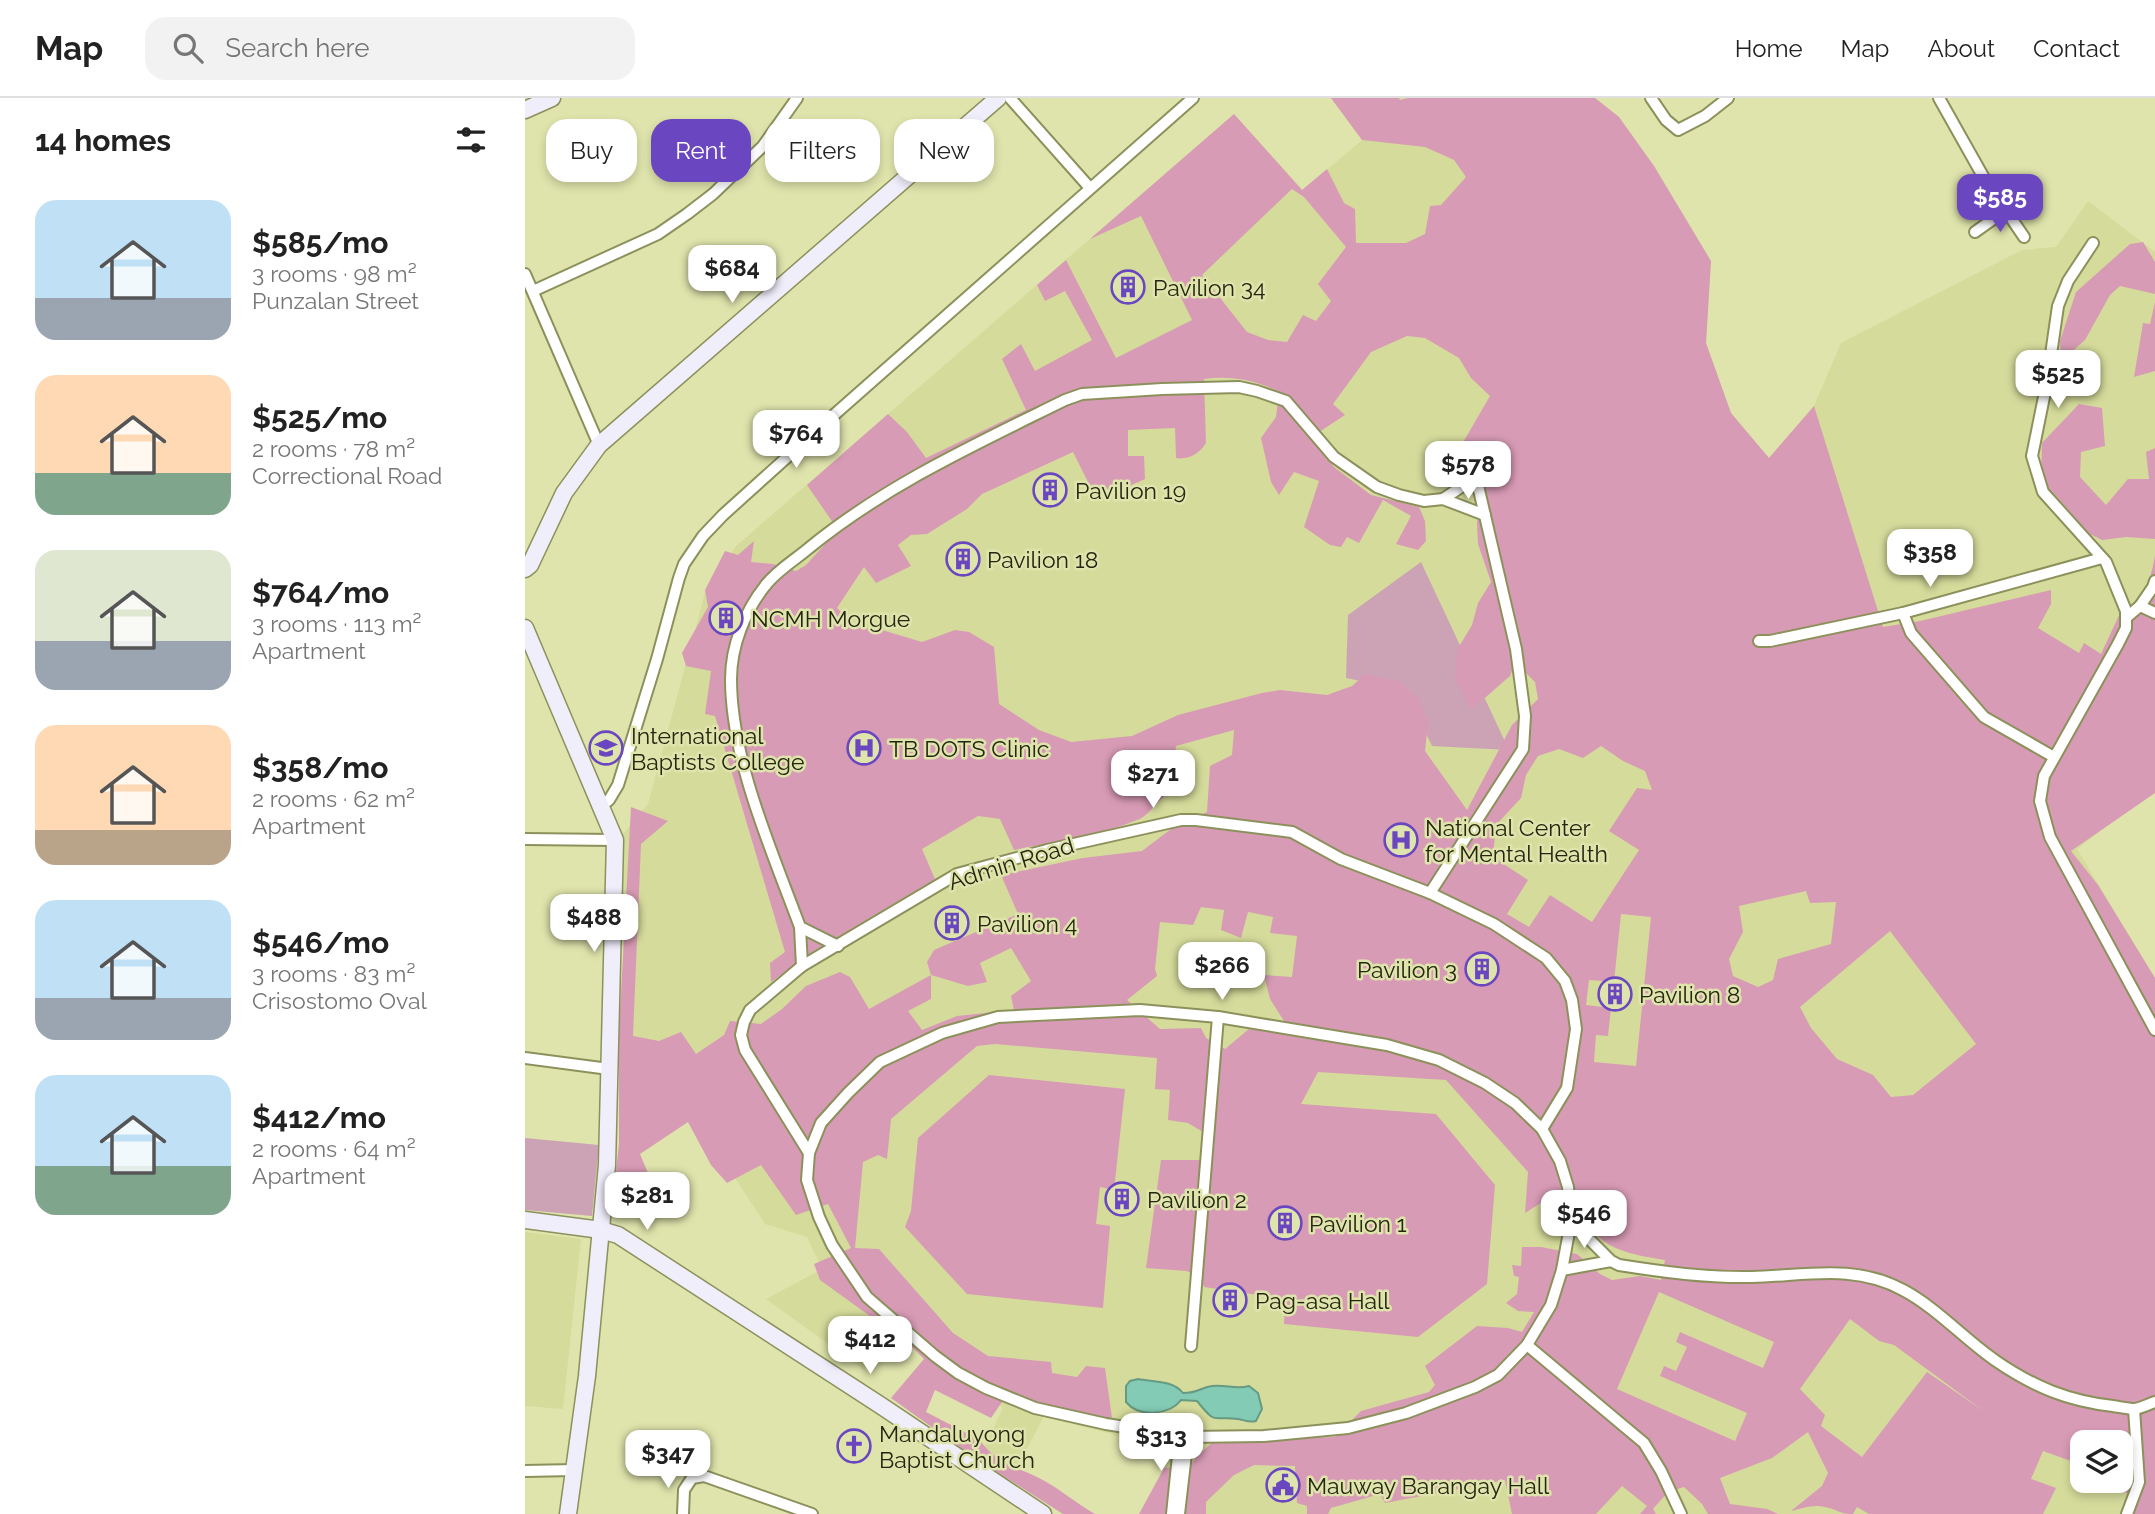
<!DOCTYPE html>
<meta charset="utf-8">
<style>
:root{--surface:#fff;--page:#f2f2f2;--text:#222;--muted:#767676;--line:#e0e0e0;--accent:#6a47c0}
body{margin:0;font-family:Raleway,sans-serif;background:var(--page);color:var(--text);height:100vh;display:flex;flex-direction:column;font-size:26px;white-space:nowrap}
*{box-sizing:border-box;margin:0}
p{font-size:23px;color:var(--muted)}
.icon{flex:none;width:38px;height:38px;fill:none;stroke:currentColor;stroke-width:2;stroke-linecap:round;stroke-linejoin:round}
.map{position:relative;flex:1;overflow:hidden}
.drawer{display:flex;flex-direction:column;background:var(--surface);width:525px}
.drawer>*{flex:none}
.guide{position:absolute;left:21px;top:21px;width:665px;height:63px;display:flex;gap:14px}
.buttons{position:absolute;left:1545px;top:1332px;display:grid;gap:14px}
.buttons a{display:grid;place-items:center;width:63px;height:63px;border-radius:14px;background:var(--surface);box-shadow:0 4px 10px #0003;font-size:35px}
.price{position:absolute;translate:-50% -60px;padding:0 16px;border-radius:14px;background:#fff;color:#222;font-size:23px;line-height:46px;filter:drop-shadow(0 2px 4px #0008)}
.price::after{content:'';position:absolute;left:50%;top:42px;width:21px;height:16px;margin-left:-10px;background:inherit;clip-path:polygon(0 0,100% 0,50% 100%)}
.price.current{background:var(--accent);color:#fff}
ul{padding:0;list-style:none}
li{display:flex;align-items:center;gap:21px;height:175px;padding:0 35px}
li span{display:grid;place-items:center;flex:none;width:196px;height:140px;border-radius:21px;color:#555}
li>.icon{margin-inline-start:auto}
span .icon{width:84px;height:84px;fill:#fffc;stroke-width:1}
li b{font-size:30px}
h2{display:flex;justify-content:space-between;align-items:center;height:84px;padding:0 35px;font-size:30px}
.chip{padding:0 24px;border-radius:21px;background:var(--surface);box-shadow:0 4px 10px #0003;font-size:24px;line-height:63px}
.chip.current{background:var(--accent);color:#fff}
header{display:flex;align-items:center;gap:42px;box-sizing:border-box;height:98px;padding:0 35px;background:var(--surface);border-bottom:2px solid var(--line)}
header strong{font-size:33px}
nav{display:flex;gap:38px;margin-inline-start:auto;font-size:24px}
.search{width:490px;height:63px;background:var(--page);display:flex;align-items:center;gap:18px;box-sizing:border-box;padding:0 24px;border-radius:21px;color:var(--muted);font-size:26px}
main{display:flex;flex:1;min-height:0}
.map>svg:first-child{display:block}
.built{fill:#d5db9b;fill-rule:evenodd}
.green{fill:#cca3b4}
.forest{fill:#d89bb5;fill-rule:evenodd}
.water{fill:#83cbb4;stroke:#669a83;stroke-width:2}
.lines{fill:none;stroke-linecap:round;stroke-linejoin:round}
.street-casing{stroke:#8c915c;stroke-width:14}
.secondary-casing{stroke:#8c915c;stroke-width:19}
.street{stroke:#fff;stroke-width:10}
.secondary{stroke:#f0eefb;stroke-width:16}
.labels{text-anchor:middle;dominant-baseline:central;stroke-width:5;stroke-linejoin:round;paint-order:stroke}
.poi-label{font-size:23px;fill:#242610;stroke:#dfe4ac;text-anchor:start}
.street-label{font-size:23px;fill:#242610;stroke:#dfe4ac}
</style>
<header>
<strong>Map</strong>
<div class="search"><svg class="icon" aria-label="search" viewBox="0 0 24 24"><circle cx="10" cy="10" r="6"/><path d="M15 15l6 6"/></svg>Search here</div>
<nav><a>Home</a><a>Map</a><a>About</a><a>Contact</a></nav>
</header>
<main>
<section class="drawer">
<h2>14 homes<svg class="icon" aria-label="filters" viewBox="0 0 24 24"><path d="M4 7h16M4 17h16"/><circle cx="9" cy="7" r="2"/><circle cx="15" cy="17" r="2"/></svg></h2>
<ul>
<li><span style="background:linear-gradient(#bfe0f5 70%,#9aa5b1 0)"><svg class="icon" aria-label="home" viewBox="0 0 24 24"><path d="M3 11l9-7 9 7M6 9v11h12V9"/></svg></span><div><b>$585/mo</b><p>3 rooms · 98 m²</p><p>Punzalan Street</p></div></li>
<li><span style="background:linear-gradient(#ffd9b3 70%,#7fa58c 0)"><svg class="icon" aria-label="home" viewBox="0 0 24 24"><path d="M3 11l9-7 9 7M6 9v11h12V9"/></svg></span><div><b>$525/mo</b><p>2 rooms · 78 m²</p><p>Correctional Road</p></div></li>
<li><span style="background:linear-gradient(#dfe7d0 65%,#9aa5b1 0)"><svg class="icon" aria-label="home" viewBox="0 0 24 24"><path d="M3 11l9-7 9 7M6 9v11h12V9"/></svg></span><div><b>$764/mo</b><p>3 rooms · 113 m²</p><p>Apartment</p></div></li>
<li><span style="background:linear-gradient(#ffd9b3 75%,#b9a48a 0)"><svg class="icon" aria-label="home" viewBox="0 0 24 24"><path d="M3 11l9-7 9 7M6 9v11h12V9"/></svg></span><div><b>$358/mo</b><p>2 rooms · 62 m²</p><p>Apartment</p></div></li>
<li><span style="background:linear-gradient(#bfe0f5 70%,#9aa5b1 0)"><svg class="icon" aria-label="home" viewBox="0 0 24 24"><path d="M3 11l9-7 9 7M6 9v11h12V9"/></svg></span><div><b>$546/mo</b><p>3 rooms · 83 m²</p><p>Crisostomo Oval</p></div></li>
<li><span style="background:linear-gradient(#bfe0f5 65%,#7fa58c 0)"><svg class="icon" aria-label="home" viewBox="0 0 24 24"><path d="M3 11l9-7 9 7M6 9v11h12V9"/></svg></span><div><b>$412/mo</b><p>2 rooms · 64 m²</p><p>Apartment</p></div></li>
</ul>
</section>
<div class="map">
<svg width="1630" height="1416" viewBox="0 0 1630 1416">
<rect width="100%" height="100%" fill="#dfe4ac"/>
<g class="built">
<path d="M806,0H1070L1094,19L1129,68L1186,163L1181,245L1206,315L1244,360L1289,308L1316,245L1497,152L1531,149L1563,103L1630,154V692L1552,751L1630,880V1416H624L639,1370L636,1357L627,1347L519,1318L491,1372L459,1349L478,1310L373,1233L339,1272L241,1201L297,1171L282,1139L240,1126L141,973L99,929L97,737L123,706L180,495L211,448L709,16L778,92L837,42ZM1558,1344H1596V1382H1558Z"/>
<polygon points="0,1134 56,1141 38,1311 0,1308"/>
</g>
<g class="green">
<polygon points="896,464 984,652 907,648 880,592 821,580 823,517"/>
<polygon points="0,1040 74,1047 67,1118 0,1112"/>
</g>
<g class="forest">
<path d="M806,0H874L875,2L883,0H1070L1094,19L1129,68L1186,163L1181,245L1206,315L1244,360L1289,308L1358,529L1395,523L1526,492V506L1513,530L1554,555L1559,545L1576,556L1596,513C1620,503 1626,481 1630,457V695L1546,753L1573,787L1630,880V1416H1596L1604,1396L1572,1383L1596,1382V1344H1558L1557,1367L1518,1353L1506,1381L1531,1390L1518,1416H1344L1332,1409L1328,1416C1313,1416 1312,1411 1300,1409C1288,1406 1278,1410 1266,1413L1297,1388L1303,1375L1283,1334L1247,1360L1195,1380L1205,1406L1242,1411L1253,1416H1183L1177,1406L1159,1389L1143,1394L1128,1411L1131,1416H1115L1122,1408L1097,1388L1071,1416H987L980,1382L860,1405L855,1396L806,1410L803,1416H782V1408L772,1405L770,1368L729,1367L709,1377L681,1404V1416H614L639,1370L665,1368L673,1357L688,1344L810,1339L836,1313L904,1294L910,1287L900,1268L952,1228L983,1230L997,1234L1009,1214L993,1213L981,1205L992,1196L994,1179L989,1178L987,1167L996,1168L997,1149H1016L1052,1156L1075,1176L1087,1182L1115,1178L1136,1182L1140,1162C1100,1156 1062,1148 1052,1101L1030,1096L1000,1115L1003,1074L921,982L793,974L776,1006L911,1016L970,1087L962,1186L893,1239L759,1226L760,1201L679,1189L676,1178L661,1173L621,1170L636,1062H676L678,1034L663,1025L643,1022L645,992L630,991L632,960L470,946L452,948L366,1021L362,1061L353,1057L338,1064L330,1150L354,1151L428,1235L463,1258L526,1264L527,1275L552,1279L561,1268L580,1270L587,1320L509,1315L477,1304L466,1320L410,1292L401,1314L455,1342C468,1363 493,1370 514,1380C534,1390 551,1405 570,1416H538L450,1360L366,1300L399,1261L356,1218L349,1221L295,1182L289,1166L326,1150L303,1106L271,1117L236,1067L202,1085L186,1067L163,1024L115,1056L123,1075L99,1090L107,1104L103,1112L87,1110L94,1046V933L106,709L143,723L116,746L108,938L134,943L156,934L171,956L199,937L205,923L236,926L257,911L281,888L315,874L325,879L344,911L406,877L402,864L409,852L493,816L476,777L558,760L617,753L650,728L682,714L685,668L707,657L709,632L651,648L645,695C632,701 626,717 612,722C573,738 530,743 489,752L475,721L453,718L397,751L410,781L289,853L246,884L245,865L260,854L190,618L180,616L186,573L161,568L157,555L183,509L180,492L200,453L213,457L229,443L226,464L248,466L271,473L281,467L313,432L282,387L363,316L382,334L401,360L501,312L477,261L496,246L510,273L567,242L540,193L520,203L512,187L541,162L591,260L667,222L616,118L565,141L709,16L777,92L802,71L819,105L830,111L831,145H881L900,136L905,108L916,107L941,79L929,62L900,49L837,42ZM767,91L779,99L821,149L793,186L806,203L791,223L778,217L762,244L743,242L722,234L677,177ZM882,238L900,240L934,260L946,280L965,298L933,353L913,377L918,387L935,382L960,379L952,425L953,446L966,484L953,505L947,527L932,552L930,581L946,612L985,578L990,564L1010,584L1013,601L987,627L942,712L900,653L903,624L894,601L874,583L840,576L827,588L802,597L755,592L737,595L653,617L607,638L546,644L514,632L474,606L469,549L444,534L430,532L397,544L357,532L330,528L312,510L339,469L351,485L386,468L373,447L386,437L402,436L442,411L457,396L548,354L566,390L595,392L620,381L619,358H603V332L650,330L651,360C664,362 674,356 681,345L679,281C704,277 732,282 754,294L751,319L736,340L746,384L754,397L769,374L794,383L779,429L805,447L816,449L822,439L834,445L858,402L886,418L871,446L893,452L901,443L900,423L894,409L846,397L809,369L785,340L820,317L808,306L846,254ZM1076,648L1098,663L1120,673L1127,692L1112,690L1084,733L1114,752L1067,824L1025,797L1004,829L982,816L1003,782L968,759L971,727L996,700L1001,677L1013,658L1034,651L1058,660ZM1281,793L1285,805L1311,804L1306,846L1253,861L1248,882L1233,889L1208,878L1204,861L1218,834L1214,808ZM676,809L699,812L696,832L716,840L723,814L748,819L745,835L772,838L767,879L739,877L745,901L759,923L750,934L724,931L700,951L681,940L676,930L635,931L602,902L632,878L630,871L635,824L668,827ZM1096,816L1126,819L1111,968L1069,964L1071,937L1083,938L1086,910L1061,907L1064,882L1089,884ZM1365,833L1451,946L1388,997L1366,999L1348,977L1312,961L1286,930L1275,909ZM486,850L506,883L486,898L489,912L432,918L397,932L383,913L406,901V877L443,888L462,884L455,865ZM1134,1194L1249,1244L1238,1270L1155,1234L1151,1244L1162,1249L1151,1273L1139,1268L1135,1278L1222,1315L1210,1343L1092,1291ZM1325,1221L1354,1243L1369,1247L1460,1314L1402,1274L1337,1359L1296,1328L1300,1317L1275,1291Z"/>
<polygon points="1618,144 1630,164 1630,196 1595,188 1585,197 1560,242 1536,263 1535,243 1551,194 1605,146"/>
<polygon points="1630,204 1630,273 1609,279 1618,225 1625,226"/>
<polygon points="1554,306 1577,310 1580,348 1556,354 1555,379 1581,407 1603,381 1624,381 1621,354 1630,350 1630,441 1601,439 1577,442 1565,436 1516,381 1517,345"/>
<polygon points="464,977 600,991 589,1092 575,1089 571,1126 585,1128 578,1210 442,1196 380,1129 386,1113 393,1040"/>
</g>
<path class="water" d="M613,1281C628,1284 648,1282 658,1295C674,1295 674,1290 687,1288C700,1286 711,1292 724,1288L733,1295L737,1311L731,1323C723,1325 720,1322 713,1321C686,1317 693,1329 672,1303L656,1302C645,1317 614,1320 601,1304V1288L605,1283Z"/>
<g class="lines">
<defs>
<g id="street">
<polyline points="485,0 565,90"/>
<polyline points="1126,0 1141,22 1153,32 1180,18 1203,0"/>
<polyline points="1414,0 1459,80 1499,139"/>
<polyline points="1450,134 1481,112"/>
<polyline points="1568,145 1543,183 1533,208 1522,284 1507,358 1518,394 1581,464 1601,513 1601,530 1593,546 1519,678 1515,703 1525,739 1630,932"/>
<polyline points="0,176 74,347"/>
<polyline points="8,193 133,136 162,116 188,96 238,48 272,0"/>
<polyline points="1615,508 1628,489 1630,483"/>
<polyline points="1378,515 1386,535 1459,619 1529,659"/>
<polyline points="1602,519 1615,508 1630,515"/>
<polyline points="1234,543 1245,543 1378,515 1577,460"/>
<polyline points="76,708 84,702 93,687 132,561 154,480 159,466 178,438 198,417 310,316 668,0"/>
<polyline points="0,741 90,742"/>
<polyline points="905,795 998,651 1000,618 991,551 951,379 918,401"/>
<polyline points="275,829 277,868"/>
<path d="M313,848L275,829C247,753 206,662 206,581C206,548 220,513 240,488C251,473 270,462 284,450C361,387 451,346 540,302L557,296L637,291L714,289L732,293L761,303L809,359L852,389L874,397L899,403L918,401L960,417"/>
<polygon points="615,912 693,919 862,947 914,962 960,985 990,1005 1017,1031 1035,1063 1043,1089 1046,1123 1037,1172 1026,1207 1002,1247 973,1277 950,1289 881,1315 823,1330 739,1338 663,1339 581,1326 510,1310 461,1290 433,1275 410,1258 342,1199 307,1147 294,1119 282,1082 284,1055 296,1025 323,995 355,964 417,935 473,919"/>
<polyline points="0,960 84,971"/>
<polyline points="284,1055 220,952 216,937 219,924 225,912 277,868 432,776 522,752 656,722 671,722 767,734 816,761 905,795 969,826 1021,860 1040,883 1047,902 1051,931 1042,990 1017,1031"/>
<path d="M1046,1123L1086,1163L1094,1167C1138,1174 1182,1180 1227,1179C1279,1178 1329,1165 1378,1192C1412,1210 1439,1241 1471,1263C1509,1289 1543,1303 1588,1308C1595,1309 1603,1311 1610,1311C1616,1310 1624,1306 1630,1304"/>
<polyline points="1037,1172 1086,1163"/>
<polyline points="1002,1247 1119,1345 1136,1373 1156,1416"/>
<polyline points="666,1248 693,919"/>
<polyline points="0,1373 49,1372"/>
<polyline points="158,1416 159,1392 167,1380 179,1378 287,1416"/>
<polyline points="647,1416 655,1338"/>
<polyline points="654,1416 663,1339"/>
<polyline points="1602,1416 1614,1384 1609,1311"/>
</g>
<g id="secondary">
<polyline points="0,12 27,0"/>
<polyline points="0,471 5,467 39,395 74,347 473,0"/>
<polyline points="0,530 90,742 82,1067 62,1278 43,1416"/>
<polyline points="0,1122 76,1132 93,1137 355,1307 518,1416"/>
</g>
</defs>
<use href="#street" class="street-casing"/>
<use href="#secondary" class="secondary-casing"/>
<use href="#street" class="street"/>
<use href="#secondary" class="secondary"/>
</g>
<defs>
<symbol id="building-ring" viewBox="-11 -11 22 22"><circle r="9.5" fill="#dfe4ac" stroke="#6a47c0" stroke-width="1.5"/><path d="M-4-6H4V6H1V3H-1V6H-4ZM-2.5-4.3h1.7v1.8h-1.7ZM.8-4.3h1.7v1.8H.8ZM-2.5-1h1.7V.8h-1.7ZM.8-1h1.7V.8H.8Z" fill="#6a47c0"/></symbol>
<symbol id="university-ring" viewBox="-11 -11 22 22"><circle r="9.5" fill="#dfe4ac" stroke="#6a47c0" stroke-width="1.5"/><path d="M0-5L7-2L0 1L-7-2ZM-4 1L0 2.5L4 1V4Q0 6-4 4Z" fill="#6a47c0"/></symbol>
<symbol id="hospital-ring" viewBox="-11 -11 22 22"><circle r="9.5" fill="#dfe4ac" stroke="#6a47c0" stroke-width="1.5"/><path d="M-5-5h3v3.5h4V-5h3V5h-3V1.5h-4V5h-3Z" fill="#6a47c0"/></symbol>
<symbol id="church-ring" viewBox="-11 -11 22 22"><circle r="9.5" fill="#dfe4ac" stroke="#6a47c0" stroke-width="1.5"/><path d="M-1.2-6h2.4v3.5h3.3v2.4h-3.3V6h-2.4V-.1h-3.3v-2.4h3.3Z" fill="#6a47c0"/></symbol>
<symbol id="civic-ring" viewBox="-11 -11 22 22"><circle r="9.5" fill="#dfe4ac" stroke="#6a47c0" stroke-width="1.5"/><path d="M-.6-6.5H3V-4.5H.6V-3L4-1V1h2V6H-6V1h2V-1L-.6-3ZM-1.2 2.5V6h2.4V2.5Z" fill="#6a47c0"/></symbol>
</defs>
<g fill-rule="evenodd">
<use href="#building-ring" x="584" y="170" width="38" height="38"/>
<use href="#building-ring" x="506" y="373" width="38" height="38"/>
<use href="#building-ring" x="419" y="442" width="38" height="38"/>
<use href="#building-ring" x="182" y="501" width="38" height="38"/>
<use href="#university-ring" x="62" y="631" width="38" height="38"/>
<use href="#hospital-ring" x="320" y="631" width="38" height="38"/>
<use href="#hospital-ring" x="857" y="723" width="38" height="38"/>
<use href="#building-ring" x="408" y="806" width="38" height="38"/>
<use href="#building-ring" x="938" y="852" width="38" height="38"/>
<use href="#building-ring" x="1071" y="877" width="38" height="38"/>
<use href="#building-ring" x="578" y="1082" width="38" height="38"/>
<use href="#building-ring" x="741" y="1106" width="38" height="38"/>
<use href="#building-ring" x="686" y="1183" width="38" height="38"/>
<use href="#church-ring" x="310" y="1329" width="38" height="38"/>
<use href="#civic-ring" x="739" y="1368" width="38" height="38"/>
</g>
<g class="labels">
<g class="poi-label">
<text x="628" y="189">Pavilion 34</text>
<text x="550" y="392">Pavilion 19</text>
<text x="462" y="461">Pavilion 18</text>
<text x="226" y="520">NCMH Morgue</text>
<text x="106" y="637">International<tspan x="106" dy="26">Baptists College</tspan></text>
<text x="364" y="650">TB DOTS Clinic</text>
<text x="900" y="729">National Center<tspan x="900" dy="26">for Mental Health</tspan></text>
<text x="452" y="825">Pavilion 4</text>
<text x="932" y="871" text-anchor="end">Pavilion 3</text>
<text x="1114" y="896">Pavilion 8</text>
<text x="622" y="1101">Pavilion 2</text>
<text x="784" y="1125">Pavilion 1</text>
<text x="730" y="1202">Pag-asa Hall</text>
<text x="354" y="1335">Mandaluyong<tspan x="354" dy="26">Baptist Church</tspan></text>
<text x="782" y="1387">Mauway Barangay Hall</text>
</g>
<g class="street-label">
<text transform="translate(486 765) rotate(-17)">Admin Road</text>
</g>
</g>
</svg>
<div class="buttons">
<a><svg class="icon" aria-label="layers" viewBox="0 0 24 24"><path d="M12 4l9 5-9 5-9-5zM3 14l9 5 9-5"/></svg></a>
</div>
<b class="price current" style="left:1475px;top:136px">$585</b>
<b class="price" style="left:207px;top:207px">$684</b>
<b class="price" style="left:1533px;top:312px">$525</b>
<b class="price" style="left:271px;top:372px">$764</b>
<b class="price" style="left:943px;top:403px">$578</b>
<b class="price" style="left:1405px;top:491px">$358</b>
<b class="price" style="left:628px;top:712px">$271</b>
<b class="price" style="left:69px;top:856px">$488</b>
<b class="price" style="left:697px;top:904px">$266</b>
<b class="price" style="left:122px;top:1134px">$281</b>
<b class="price" style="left:1059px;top:1152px">$546</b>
<b class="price" style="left:345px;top:1278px">$412</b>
<b class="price" style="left:636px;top:1375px">$313</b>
<b class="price" style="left:143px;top:1392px">$347</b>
<div class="guide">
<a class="chip">Buy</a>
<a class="chip current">Rent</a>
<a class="chip">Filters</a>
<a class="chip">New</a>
</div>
</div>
</main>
